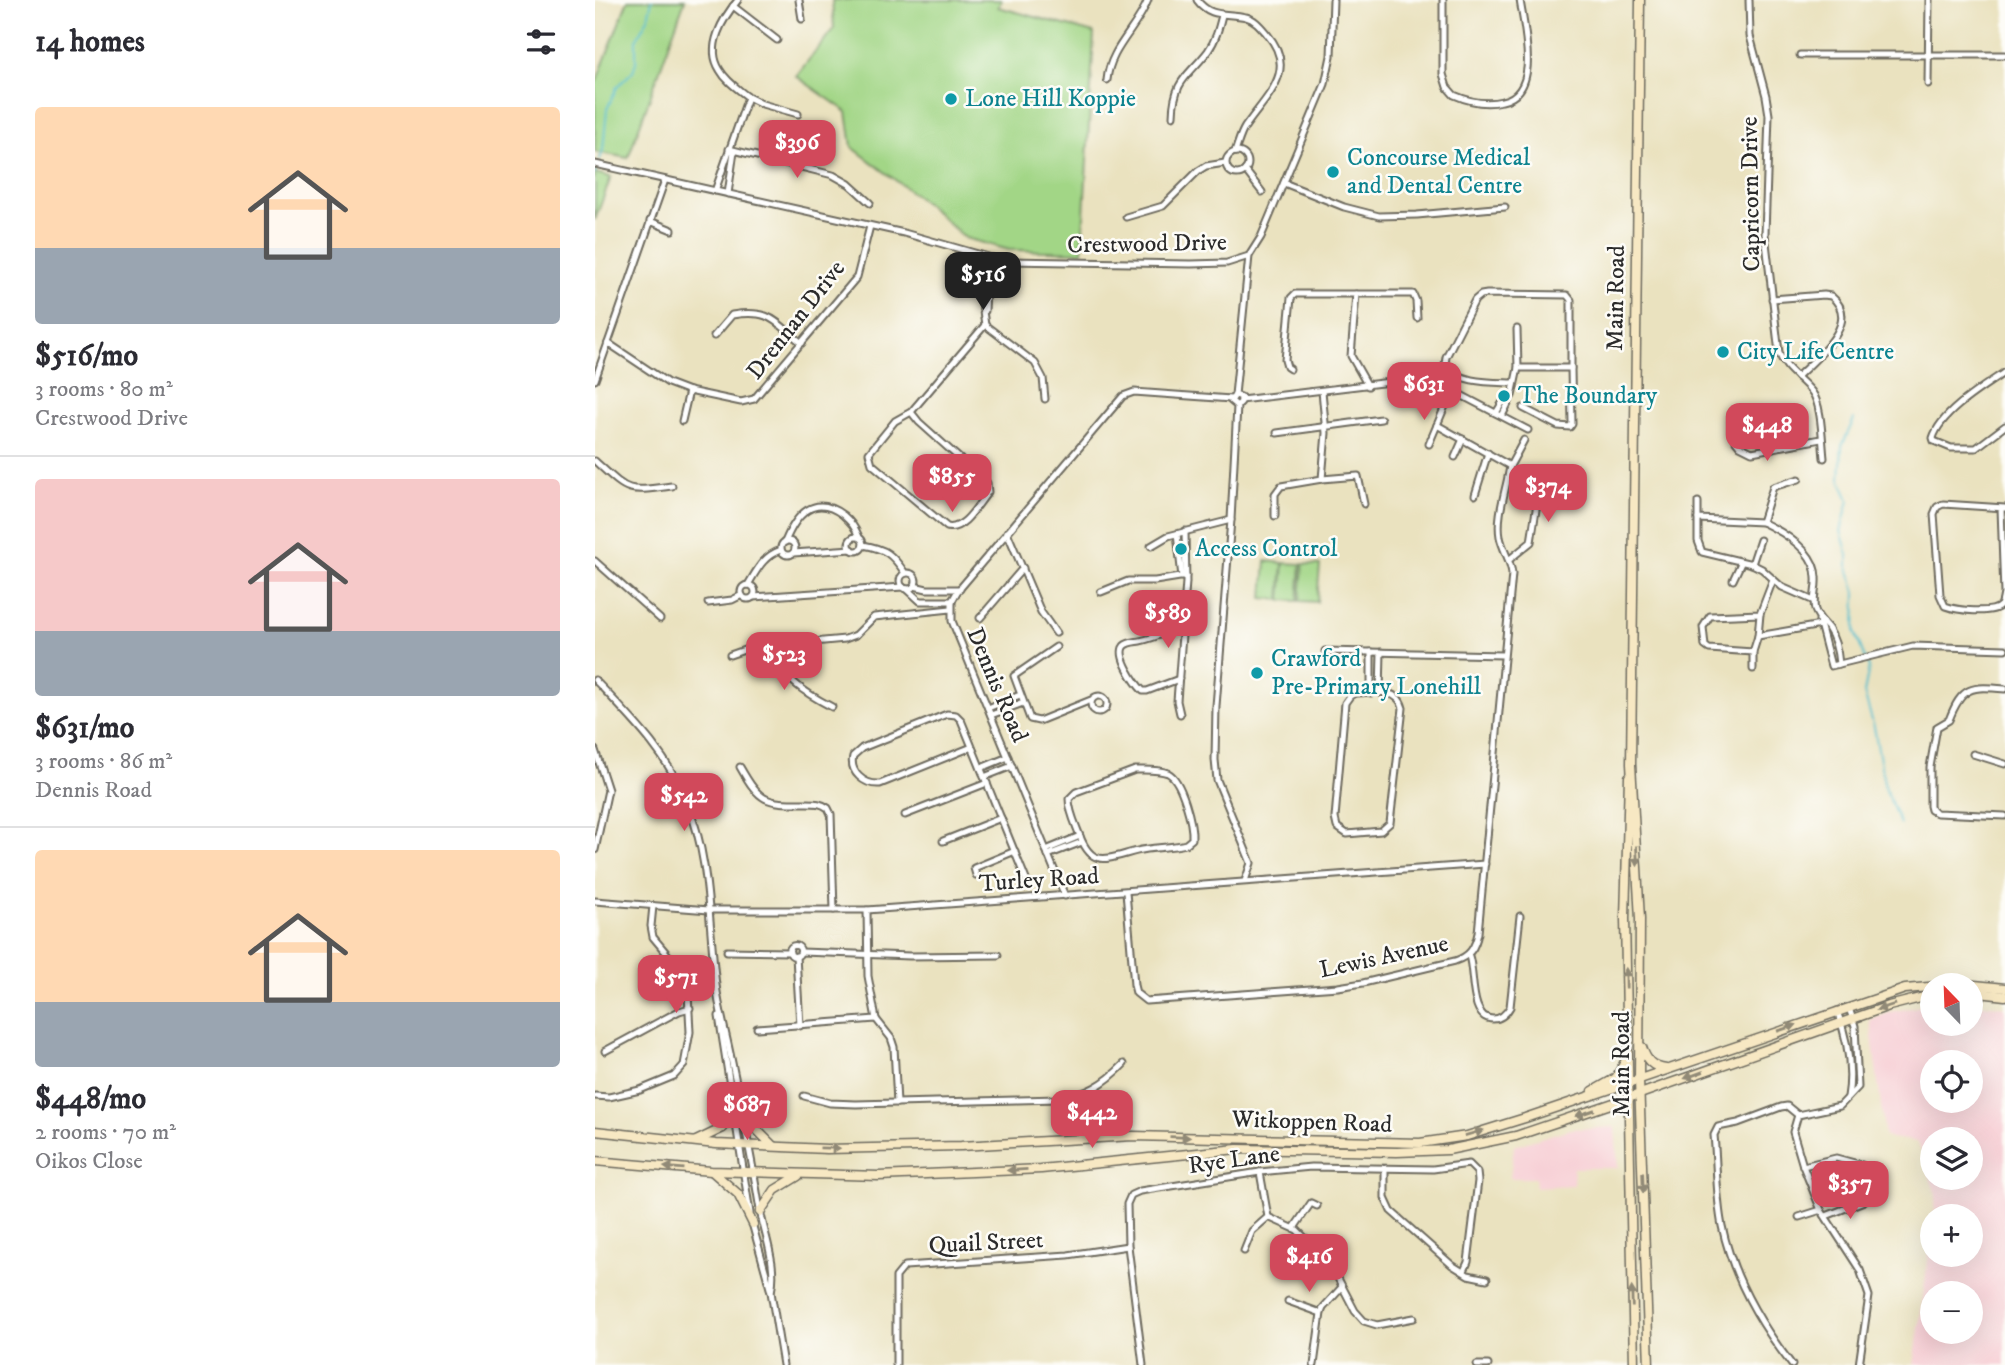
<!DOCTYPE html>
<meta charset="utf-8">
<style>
:root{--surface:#fff;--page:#f7f7f7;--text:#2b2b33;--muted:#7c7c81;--line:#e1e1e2;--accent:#d1495b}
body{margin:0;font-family:"IM FELL DW Pica",serif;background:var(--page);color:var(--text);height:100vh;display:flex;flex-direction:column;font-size:26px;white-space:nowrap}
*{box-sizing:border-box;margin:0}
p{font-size:23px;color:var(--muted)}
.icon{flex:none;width:38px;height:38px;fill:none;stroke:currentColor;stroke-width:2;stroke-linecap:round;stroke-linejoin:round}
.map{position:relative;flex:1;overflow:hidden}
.drawer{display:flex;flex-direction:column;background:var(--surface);width:595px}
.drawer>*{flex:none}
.needle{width:46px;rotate:337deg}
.buttons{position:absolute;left:1325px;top:973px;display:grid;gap:14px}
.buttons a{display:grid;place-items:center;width:63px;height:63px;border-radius:50%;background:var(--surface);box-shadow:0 7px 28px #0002;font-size:35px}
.price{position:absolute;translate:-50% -60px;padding:0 16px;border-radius:14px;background:var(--accent);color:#fff;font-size:23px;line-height:46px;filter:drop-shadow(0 2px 4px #0008)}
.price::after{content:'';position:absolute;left:50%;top:42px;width:21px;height:16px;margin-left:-10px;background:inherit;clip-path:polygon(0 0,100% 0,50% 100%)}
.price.current{background:#222;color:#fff}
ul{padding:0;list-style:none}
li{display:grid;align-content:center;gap:14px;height:371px;padding:0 35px}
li+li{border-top:2px solid var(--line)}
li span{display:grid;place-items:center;height:217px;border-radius:7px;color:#555}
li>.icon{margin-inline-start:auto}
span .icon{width:126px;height:126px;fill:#fffc;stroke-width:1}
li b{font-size:30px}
h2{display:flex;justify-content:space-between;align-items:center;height:84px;padding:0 35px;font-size:30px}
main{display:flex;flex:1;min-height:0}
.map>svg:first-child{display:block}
.built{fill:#f7cfd5;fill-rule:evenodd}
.green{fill:#a2d686;stroke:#668058;stroke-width:2}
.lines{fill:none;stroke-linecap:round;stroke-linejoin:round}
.stream{stroke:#52bdcd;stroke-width:2}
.minor-casing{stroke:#6e6b5f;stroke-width:9}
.secondary-casing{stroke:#6e6b5f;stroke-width:11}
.minor{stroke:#fff;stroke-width:5}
.secondary{stroke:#f7e8c3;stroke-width:8}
.oneway{fill:#918a77}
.culture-dot{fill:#0f9aa8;stroke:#fdfcf7;stroke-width:2.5}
.labels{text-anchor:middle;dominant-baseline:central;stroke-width:5;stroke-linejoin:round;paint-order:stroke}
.culture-label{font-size:24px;fill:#0d838f;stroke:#fdfcf7;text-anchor:start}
.street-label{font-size:24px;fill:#2b2b2b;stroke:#fdfcf7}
</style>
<main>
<section class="drawer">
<h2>14 homes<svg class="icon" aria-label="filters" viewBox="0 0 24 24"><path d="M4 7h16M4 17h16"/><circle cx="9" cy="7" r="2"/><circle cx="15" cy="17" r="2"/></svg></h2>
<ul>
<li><span style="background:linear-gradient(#ffd9b3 65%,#9aa5b1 0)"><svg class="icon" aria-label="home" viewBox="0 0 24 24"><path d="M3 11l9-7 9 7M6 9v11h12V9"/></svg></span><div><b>$516/mo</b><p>3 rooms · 80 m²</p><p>Crestwood Drive</p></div></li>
<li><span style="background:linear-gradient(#f6c9c9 70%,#9aa5b1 0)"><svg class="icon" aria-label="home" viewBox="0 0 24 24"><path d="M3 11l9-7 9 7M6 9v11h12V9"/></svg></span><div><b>$631/mo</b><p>3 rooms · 86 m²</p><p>Dennis Road</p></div></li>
<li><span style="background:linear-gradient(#ffd9b3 70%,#9aa5b1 0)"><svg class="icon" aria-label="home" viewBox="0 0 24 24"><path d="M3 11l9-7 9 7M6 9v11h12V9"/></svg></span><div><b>$448/mo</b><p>2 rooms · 70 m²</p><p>Oikos Close</p></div></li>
</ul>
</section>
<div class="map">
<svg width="1410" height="1365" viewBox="0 0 1410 1365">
<rect width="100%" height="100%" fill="#fdfcf7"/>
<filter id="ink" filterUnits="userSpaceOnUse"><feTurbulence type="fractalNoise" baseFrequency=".0143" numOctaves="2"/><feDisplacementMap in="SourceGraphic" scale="14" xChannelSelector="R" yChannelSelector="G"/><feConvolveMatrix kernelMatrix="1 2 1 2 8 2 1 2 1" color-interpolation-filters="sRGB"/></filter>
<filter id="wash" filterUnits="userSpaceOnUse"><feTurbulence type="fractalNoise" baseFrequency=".00686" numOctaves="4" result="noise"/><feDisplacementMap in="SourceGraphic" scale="28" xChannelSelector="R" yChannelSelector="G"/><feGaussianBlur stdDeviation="1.57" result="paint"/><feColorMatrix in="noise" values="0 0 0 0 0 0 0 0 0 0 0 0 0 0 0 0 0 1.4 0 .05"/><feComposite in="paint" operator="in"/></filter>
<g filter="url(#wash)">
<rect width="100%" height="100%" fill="#eae2bf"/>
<g class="built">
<path d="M1376,1002L1410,1007V1365H1319L1337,1228V1255H1376V1216H1339L1341,1195L1323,1142L1290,1137L1275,1020L1299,1011L1337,1004V1024H1376ZM1337,1062H1376V1101H1337ZM1337,1139H1376V1178H1337ZM1337,1293H1376V1332H1337Z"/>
<polygon points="1020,1127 1023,1168 979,1168 978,1185 941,1187 940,1178 915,1178 919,1146 975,1129"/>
</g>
<g class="green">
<polygon points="33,0 90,0 33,158 0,152 0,85"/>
<polygon points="237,0 407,0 403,7 499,33 487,252 414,250 370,238 333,205 257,147 252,112 201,76 239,28"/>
<polygon points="0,173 16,177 0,220"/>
<polygon points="671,561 688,563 685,600 668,598"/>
<polygon points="689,563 706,564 703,601 686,600"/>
<polygon points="708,564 725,565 722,602 705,601"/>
</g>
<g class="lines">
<g class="stream">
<polyline points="5,159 8,150 12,109 22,87 38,71 41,62 41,40 53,18 57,0"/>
<polyline points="0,173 1,170"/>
<polyline points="1259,419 1247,446 1245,479 1254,500 1246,531 1253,555 1253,568 1261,592 1260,633 1274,668 1269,693 1279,727 1290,788 1305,824"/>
</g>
</g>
</g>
<g filter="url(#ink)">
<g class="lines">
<defs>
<g id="minor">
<polyline points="204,0 207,19"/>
<path d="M602,0C616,19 632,12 651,17C660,19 666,27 672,34C704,71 671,96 650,127C645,135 643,144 640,152"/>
<path d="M848,0V74L852,87L859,95C875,102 891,105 907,101C947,93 929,29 925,0"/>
<path d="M1154,0L1155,36L1171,96L1174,115L1170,234L1184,353C1190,370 1206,378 1217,392C1227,405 1227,441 1229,458"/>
<polyline points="138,6 182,40"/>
<polyline points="1205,55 1410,55"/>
<path d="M512,80C515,48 542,29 553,0"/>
<polyline points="1333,84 1334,0"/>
<polyline points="153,97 167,104 203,114"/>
<path d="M578,116C579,79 593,77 613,51C621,40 624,27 627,15"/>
<polyline points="134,149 238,175 254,184 275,203"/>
<circle cx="642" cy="163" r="11"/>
<polyline points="0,164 309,233 397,258 412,261 596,264 632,263 654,256"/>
<polyline points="650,170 667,192"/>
<polyline points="689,183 749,207 784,216 822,215 910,207"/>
<path d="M120,191L153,97C143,89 131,81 125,70C110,47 128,18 143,0"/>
<polyline points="133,194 139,151"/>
<polyline points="531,217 568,206 603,171 611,166 630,163"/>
<polyline points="55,221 77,230"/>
<polyline points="761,294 756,356 773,386"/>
<path d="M1177,299L1229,295L1236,296C1268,322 1221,358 1202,377"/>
<polyline points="390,311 391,290 412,261"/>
<polyline points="390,325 384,283 397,258"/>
<path d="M119,336L137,315C176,309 179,321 207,343"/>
<polyline points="13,343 73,383 94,391 146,402 159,399 262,277 275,226"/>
<polyline points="695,369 692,367 690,360 696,298 700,294 818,294 821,301 822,318"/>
<path d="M1410,372C1388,387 1346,412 1338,438L1339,441L1356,448H1381L1410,426"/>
<polyline points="0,380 70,180"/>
<path d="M919,383C897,382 864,384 850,365L851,357L880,300L886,295L892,294L972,295L976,300V368H923"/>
<polyline points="640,395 654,256 666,237 730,84 736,56 738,0"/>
<polyline points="917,396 923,368 922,329"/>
<polyline points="646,400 828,378 839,381 933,430"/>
<polyline points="642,406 636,401 640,395 646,397 646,402 642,406 636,520 621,706 620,760 622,780 656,863 650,881"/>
<polyline points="928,408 963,426 975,427 977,424 976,368"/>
<path d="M316,412L324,422L392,483L393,492C383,504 369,531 352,527L277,464L274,453L300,421L316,412L390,325L440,363L448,378L450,399"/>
<polyline points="901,413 909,400"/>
<polyline points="907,416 914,402"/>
<polyline points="87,421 94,391"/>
<polyline points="682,433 786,419"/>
<polyline points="1141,441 1145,446 1157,452 1226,439"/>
<polyline points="834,444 853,399 844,395"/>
<polyline points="860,457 868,439"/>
<path d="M0,461C35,493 30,492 77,486"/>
<polyline points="915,466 929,440"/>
<polyline points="727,479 763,476 769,504"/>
<path d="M1204,479L1178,487L1167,522C1188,532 1221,551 1221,578C1222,589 1217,600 1220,610C1223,618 1228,622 1233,628C1240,638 1243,652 1244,664"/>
<polyline points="880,495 893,453"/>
<polyline points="1103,502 1103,519 1167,522"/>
<path d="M1406,508L1409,594C1408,597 1408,602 1406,605C1398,615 1361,610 1350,606L1345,595L1339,514L1342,507L1348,504L1410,508"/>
<polyline points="680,516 680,494 686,486 727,479 731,433 727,391"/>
<polyline points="1103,519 1103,541 1107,552 1157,564 1165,540"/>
<polyline points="412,532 446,612 461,633"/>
<polyline points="582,534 587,577"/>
<circle cx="261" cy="544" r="7"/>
<circle cx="193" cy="548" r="7"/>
<path d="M190,542C201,515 219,493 248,515C256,522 260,527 264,537"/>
<path d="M268,545C291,549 297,554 310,573"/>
<polyline points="556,546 573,536 636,520"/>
<polyline points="198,553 257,549"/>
<polyline points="915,559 936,542 943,497 949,485"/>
<polyline points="0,561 65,619"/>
<polyline points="1157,564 1167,569 1187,587 1219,601"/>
<circle cx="313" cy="581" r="8"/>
<polyline points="1138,580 1146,563"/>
<path d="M153,585C162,570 168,556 186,550"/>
<circle cx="153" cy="592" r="7"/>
<polyline points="319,586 332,589 365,589"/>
<polyline points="312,589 325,601 357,601"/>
<polyline points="506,592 533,581 560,581 591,576"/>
<polyline points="158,597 308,587"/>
<polyline points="113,603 137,600 147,595"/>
<polyline points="385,618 428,568"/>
<polyline points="1224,620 1236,666 1318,646 1410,649"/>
<polyline points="1163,636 1226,625"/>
<path d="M178,647C185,678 210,693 237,707"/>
<polyline points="461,647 419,676 435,719 444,721 496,700"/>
<polyline points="730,651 908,655"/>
<polyline points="1158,652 1163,636 1165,614"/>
<polyline points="135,655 155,648 250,639 261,635 279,617 356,609"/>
<polyline points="1158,669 1158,652 1114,649 1110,646 1108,627 1115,616 1165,614 1178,580"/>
<path d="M584,679L552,691H548C541,684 521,656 529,646C533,642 540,642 545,641C560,638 574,631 588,626"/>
<path d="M0,680C36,718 72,753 92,802C116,861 113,923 121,985C124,1009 131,1033 136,1058C146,1106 156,1154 164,1204C168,1232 183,1264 176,1292"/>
<path d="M1410,689C1376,686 1367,686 1354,720L1342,727L1335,767V806L1336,810L1342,813L1410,816"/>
<path d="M760,693C777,693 803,687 808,708L795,823L786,831L752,834L742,827L740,818L750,703L755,696Z"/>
<polyline points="776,693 776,652"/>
<polyline points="785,693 786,652"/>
<circle cx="504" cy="704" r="8"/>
<polyline points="393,708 425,695"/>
<polyline points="585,714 582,701 591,582 590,531"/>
<polyline points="396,715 428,703"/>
<path d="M377,747L285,784C269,785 254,772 258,756L267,748L352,714L361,715L366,720L432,882"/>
<polyline points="0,750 13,790 0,850"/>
<polyline points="1378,754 1410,764"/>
<path d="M145,767C166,804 171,803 212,803C221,803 226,803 233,808L236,814L239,910"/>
<polyline points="386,768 413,757"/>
<path d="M540,770C550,770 563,769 573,773C587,780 598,824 597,839L591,844C575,848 558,847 542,851C510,859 496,869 483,831C479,821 474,810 474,799L481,792Z"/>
<polyline points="389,777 417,766"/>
<polyline points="310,815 392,783"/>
<polyline points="348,841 406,818"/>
<polyline points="451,850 485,836"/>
<polyline points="453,855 487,842"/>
<polyline points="381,875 379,868 420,851"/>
<path d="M531,892L539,985L541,993L551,1001L743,987L768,983L860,961C875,956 880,948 883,933L917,574C916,561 908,551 905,537C901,515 912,488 915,466L842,425"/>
<polyline points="470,896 357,621 357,601 362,592 528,396 539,392 636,399"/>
<polyline points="0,901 114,910 272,910 890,864"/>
<circle cx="200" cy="951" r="5.5"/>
<polyline points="132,951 195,952"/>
<polyline points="206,952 315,956 403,955"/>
<polyline points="201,956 205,1026"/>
<path d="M874,956C880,973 874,1019 898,1019C906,1019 911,1014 915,1007L925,916"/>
<polyline points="1254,1008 1260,1026 1263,1087 1245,1106 1203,1115 1198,1132 1208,1166 1226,1210 1265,1270 1274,1296 1264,1365"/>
<path d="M1242,1011C1252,1038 1258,1068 1253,1097"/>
<polyline points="124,1016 155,1213"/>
<polyline points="281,1019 296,1038 299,1047 302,1103"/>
<polyline points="162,1028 281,1019 273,976 272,910"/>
<polyline points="10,1051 84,1011 95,1008"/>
<polyline points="0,1096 14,1097 45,1090 79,1076 89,1065 95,1032 93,993 78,961 58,937 56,926 58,906"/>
<path d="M209,1096L235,1103L261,1104L464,1099C491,1095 510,1084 529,1064"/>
<polyline points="1208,1166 1241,1158 1267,1165"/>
<polyline points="790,1169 790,1198 796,1211 857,1265 873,1275 892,1279"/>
<polyline points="665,1172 673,1217"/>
<polyline points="1231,1216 1269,1201"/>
<polyline points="673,1217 702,1230 735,1263 760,1311 769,1321 782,1325 819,1318"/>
<polyline points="1204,1217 1226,1210"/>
<polyline points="157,1223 176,1292 188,1365"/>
<polyline points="699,1228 716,1203 722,1206"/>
<polyline points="649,1251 657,1231 673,1217"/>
<polyline points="693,1301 726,1313"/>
<polyline points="301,1365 301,1277 310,1266 473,1255 533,1246"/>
<polyline points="548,1365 533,1246 532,1204 536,1195 545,1191 665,1172 716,1167 838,1169 874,1164 882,1172 883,1181 873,1262 869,1271"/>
<polyline points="719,1365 726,1313 728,1308 747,1287"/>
<polyline points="882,1365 893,1365"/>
<path d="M1197,1365C1165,1324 1138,1278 1127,1226C1121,1197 1122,1165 1119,1135L1123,1127L1143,1123L1186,1107L1192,1106L1203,1115"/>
</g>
<g id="secondary">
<polyline points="1045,0 1036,764 1045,919 1044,1080 1054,1365"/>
<polyline points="1034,777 1030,918 1039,1365"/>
<polyline points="1376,992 1410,996"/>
<path d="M1047,1047C1051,1060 1057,1067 1071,1069"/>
<polyline points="998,1091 1021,1078 1031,1060"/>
<polyline points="149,1117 178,1146"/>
<polyline points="0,1131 121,1144 232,1149 366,1146 538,1136 825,1143 872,1136 930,1118 1310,989 1369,984 1410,988"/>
<polyline points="101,1141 128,1128 138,1113"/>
<polyline points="0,1161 116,1171 284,1176 446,1169 642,1149 802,1152 853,1150 921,1136 1045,1094 1294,1006 1337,995"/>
<polyline points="118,1172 143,1194 158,1224"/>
<polyline points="165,1212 180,1190 203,1176"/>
</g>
</defs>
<use href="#minor" class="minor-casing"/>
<use href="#secondary" class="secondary-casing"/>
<use href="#minor" class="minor"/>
<use href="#secondary" class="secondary"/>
</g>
<defs><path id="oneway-solid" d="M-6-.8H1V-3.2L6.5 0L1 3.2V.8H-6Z" transform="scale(1.75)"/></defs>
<g class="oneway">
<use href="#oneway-solid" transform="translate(1042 856) rotate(87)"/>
<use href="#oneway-solid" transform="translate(1031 978) rotate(-91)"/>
<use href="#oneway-solid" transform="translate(1291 1007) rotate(162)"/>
<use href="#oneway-solid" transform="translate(1192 1028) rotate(-19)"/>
<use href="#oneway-solid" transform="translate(1099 1075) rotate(160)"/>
<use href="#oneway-solid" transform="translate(990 1113) rotate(161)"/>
<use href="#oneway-solid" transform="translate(879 1133) rotate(-16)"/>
<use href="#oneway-solid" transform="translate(585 1137) rotate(2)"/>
<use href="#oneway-solid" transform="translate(235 1148) rotate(1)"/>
<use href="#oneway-solid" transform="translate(79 1168) rotate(-175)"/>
<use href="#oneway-solid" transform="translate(422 1170) rotate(177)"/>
<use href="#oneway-solid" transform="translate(1048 1183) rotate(88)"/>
<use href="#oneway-solid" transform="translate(1037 1297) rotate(-92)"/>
</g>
</g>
<g class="culture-dot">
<circle cx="356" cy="99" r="7"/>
<circle cx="738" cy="172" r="7"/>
<circle cx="1128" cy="352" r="7"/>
<circle cx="909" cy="396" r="7"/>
<circle cx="586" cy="549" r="7"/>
<circle cx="662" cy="673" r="7"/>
</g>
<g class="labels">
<g class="culture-label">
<text x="370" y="99">Lone Hill Koppie</text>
<text x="752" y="158">Concourse Medical<tspan x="752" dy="28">and Dental Centre</tspan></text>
<text x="1142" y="352">City Life Centre</text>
<text x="923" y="396">The Boundary</text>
<text x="600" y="549">Access Control</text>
<text x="676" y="659">Crawford<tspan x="676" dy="28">Pre-Primary Lonehill</tspan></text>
</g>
<g class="street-label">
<text transform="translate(1156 194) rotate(-91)">Capricorn Drive</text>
<text transform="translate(552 244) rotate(-1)">Crestwood Drive</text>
<text transform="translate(1021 298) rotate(-89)">Main Road</text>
<text transform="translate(201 320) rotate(-52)">Drennan Drive</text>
<text transform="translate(402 685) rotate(67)">Dennis Road</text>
<text transform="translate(444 880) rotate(-4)">Turley Road</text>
<text transform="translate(789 957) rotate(-12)">Lewis Avenue</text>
<text transform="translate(1027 1064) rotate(-90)">Main Road</text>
<text transform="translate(717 1122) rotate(2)">Witkoppen Road</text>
<text transform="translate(639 1160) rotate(-8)">Rye Lane</text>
<text transform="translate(391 1243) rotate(-3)">Quail Street</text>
</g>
</g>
</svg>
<div class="buttons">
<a><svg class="needle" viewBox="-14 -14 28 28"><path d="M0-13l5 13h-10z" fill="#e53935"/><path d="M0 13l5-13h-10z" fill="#7c7c81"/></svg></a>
<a><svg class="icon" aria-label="locate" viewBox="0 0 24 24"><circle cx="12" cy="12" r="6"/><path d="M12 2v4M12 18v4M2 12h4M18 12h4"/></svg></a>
<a><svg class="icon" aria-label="layers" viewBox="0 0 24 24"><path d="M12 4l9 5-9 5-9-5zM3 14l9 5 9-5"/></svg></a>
<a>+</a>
<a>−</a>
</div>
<b class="price" style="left:202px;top:180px">$396</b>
<b class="price current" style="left:388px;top:312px">$516</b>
<b class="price" style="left:829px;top:422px">$631</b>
<b class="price" style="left:1172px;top:463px">$448</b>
<b class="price" style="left:357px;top:514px">$855</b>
<b class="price" style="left:953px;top:524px">$374</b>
<b class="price" style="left:573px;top:650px">$589</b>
<b class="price" style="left:189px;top:692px">$523</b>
<b class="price" style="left:89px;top:833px">$542</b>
<b class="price" style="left:81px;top:1015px">$571</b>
<b class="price" style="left:152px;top:1142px">$687</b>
<b class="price" style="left:497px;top:1150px">$442</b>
<b class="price" style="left:1255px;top:1221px">$357</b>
<b class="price" style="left:714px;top:1294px">$416</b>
</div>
</main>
